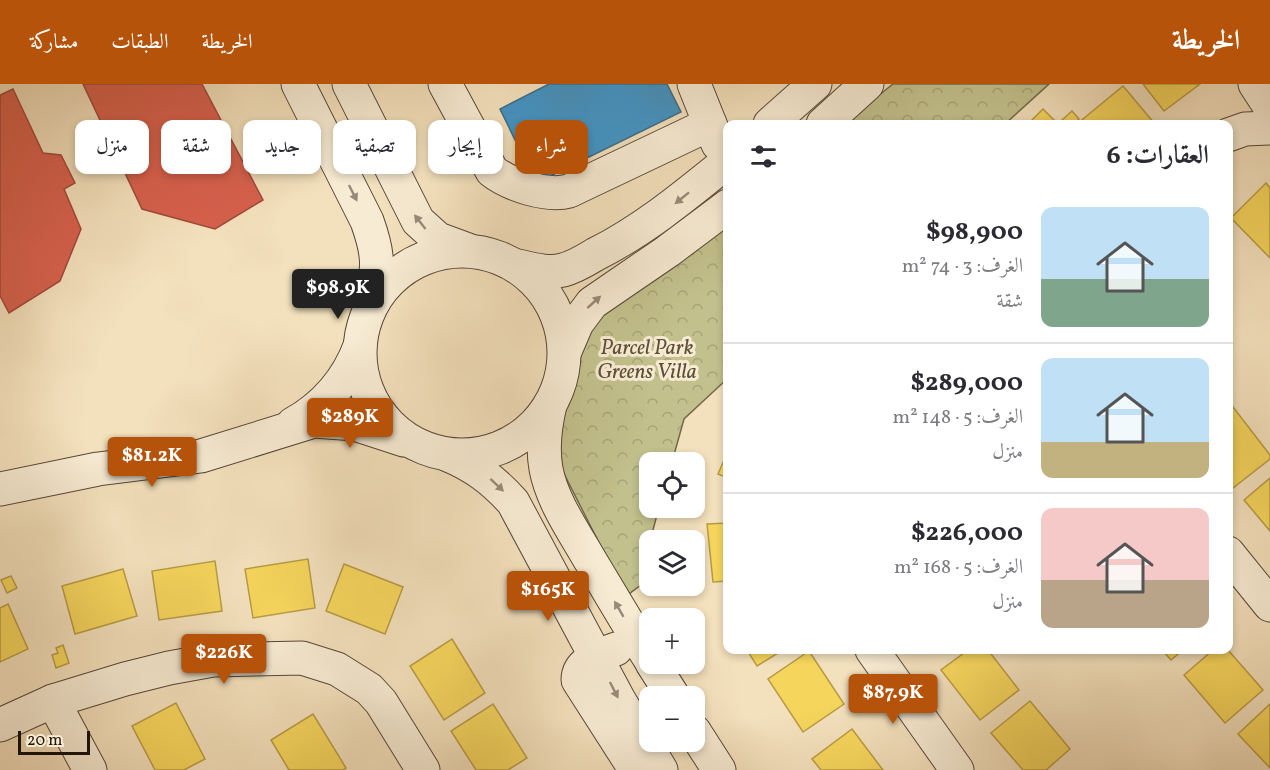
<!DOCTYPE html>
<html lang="ar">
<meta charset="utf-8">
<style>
:root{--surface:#fff;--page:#f7f7f7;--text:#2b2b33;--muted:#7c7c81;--line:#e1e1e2;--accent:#b45309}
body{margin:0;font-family:Vollkorn,Amiri,serif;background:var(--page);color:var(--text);direction:rtl;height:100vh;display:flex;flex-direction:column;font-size:22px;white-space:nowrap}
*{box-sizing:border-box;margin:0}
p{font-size:20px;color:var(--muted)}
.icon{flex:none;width:33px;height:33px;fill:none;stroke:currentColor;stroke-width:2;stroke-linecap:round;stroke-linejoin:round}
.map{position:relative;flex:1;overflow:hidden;direction:ltr}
.panel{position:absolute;left:723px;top:36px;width:510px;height:534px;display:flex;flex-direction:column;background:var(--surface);border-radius:12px;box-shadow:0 3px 9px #0003;direction:rtl}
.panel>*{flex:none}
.guide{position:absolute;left:18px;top:36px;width:570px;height:54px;direction:rtl;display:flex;gap:12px}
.fabs{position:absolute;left:639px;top:368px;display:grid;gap:12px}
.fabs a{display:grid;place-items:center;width:66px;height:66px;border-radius:12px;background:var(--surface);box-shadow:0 3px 9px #0003;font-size:30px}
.scale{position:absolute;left:18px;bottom:15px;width:72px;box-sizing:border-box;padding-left:6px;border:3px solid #23140c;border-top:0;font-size:16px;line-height:21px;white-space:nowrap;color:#23140c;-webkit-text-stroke:4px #f7ebd3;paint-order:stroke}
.price{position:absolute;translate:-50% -51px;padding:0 14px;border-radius:6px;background:var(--accent);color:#fff;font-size:20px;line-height:39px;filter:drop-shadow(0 2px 3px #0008)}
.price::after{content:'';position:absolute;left:50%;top:36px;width:18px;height:14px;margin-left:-9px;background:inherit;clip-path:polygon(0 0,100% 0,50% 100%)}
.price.on{background:#222;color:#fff}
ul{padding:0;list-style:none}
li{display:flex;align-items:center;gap:18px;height:150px;padding:0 24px}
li+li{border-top:2px solid var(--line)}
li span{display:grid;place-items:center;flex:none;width:168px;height:120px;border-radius:12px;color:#555}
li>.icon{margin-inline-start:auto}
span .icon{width:72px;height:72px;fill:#fffc;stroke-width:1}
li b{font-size:26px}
h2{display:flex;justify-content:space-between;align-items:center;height:72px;padding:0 24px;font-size:26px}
.chip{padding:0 21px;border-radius:12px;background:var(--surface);box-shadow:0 3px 9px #0003;font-size:21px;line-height:54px}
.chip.on{background:var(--accent);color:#fff}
header{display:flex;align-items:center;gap:36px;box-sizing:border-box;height:84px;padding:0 30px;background:var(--accent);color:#fff}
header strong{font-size:28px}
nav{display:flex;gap:33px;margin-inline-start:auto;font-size:21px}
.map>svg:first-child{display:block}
.forest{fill:url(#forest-crowns);stroke:#726a4c;stroke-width:1.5}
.homes{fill:#f6d55c;stroke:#b79b44;stroke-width:1.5}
.shops{fill:#d6604d;stroke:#a0493a;stroke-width:1.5}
.schools{fill:#4393c3;stroke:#396d8c;stroke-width:1.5}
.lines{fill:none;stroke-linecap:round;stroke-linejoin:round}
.minor-casing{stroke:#574738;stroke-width:35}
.minor{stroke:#f7ebd3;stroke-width:33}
.oneway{fill:#988a79}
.labels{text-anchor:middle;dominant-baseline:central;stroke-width:6;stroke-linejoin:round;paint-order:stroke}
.park-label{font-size:21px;font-style:italic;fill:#5b5039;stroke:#f7ebd3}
</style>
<header>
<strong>الخريطة</strong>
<nav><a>الخريطة</a><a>الطبقات</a><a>مشاركة</a></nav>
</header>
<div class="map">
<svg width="1270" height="686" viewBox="0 0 1270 686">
<defs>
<pattern id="forest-crowns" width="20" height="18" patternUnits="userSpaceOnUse" patternTransform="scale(1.5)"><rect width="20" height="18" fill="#c2c08c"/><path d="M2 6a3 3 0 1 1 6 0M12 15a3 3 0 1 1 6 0" fill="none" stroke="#a6a478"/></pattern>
</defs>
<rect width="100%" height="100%" fill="#f3e0bc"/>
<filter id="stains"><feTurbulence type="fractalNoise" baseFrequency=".00333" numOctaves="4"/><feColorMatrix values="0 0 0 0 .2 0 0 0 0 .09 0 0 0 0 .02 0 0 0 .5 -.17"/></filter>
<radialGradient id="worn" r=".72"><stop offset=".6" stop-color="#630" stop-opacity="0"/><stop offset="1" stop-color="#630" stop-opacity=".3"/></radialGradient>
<g class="forest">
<polygon points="893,0 1049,0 1005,40 843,40"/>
<polygon points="727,134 727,295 684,335 672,378 650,378 650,423 659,423 647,469 649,480 649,495 626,512 555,372 558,334 570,304 575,260 599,225"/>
</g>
<g class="homes">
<polygon points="1143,0 1200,0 1164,27"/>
<polygon points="1123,2 1155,40 1077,40"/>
<polygon points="1043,25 1058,40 1036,40 1032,36"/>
<polygon points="1072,27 1079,35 1074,40 1064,40 1061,37"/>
<polygon points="1266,99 1270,104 1270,174 1231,134"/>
<polygon points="1233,323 1270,371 1270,375 1233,404 1228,399 1228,327"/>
<polygon points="728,367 728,394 718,390"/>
<polygon points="1270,394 1270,447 1244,416"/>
<polygon points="728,439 728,497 713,498 707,440"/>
<polygon points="308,475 315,524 253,534 245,485"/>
<polygon points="215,477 222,527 159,536 152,487"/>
<polygon points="344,480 403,503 385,550 326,527"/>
<polygon points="123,485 137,532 75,550 62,502"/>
<polygon points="11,492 17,504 7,509 1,496"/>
<polygon points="8,520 28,565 0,578 0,524"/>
<polygon points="452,555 485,609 444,636 410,582"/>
<polygon points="63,561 69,579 56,584 52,571 58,569 56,564"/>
<polygon points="747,566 783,566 757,582"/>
<polygon points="968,566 988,566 1019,606 980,636 941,586"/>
<polygon points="1162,566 1183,566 1171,576"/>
<polygon points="1213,566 1228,566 1263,606 1225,639 1184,591"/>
<polygon points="809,567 844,620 803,648 768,595"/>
<polygon points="1030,617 1070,665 1046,686 1023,686 991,649"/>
<polygon points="176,619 205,675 184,686 155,686 132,642"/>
<polygon points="493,620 527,674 508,686 476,686 451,647"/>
<polygon points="1270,620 1270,684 1238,650"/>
<polygon points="313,630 346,684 343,686 289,686 271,656"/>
<polygon points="852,645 883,686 821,686 812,675"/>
</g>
<g class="shops">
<polygon points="83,0 202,0 263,116 215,145 142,125"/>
<polygon points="13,5 43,69 61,71 75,99 64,105 81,145 60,197 9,229 0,212 0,11"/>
</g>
<polygon class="schools" points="549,0 667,0 681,28 536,99 500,25"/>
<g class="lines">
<defs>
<g id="minor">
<path d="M298,0L367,137C380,173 378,183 371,220"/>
<polyline points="349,0 418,137 438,155 468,166"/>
<path d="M445,0L492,87C510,101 547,113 569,107L710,40"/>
<polyline points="694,0 718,60"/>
<polyline points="1255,0 1270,23"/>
<polyline points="770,40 815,0"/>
<polyline points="823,40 867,0"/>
<polyline points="1228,51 1245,45 1270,44"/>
<circle cx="462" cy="269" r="102"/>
<path d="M518,182C532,185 548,190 563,186C575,183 586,176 596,170C644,146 686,111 728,77"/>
<polyline points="565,267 577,239 592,219 668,167 728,122"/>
<path d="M550,321C545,342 542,362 546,385C552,417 574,448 590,476C610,509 629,542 650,575"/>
<path d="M293,340C325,322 347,297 360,262"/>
<path d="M448,371C475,382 494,397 513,418L619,616L661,686"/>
<polyline points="0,405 98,385 201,372 314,337 355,340 404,356"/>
<polyline points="1228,469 1270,521"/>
<path d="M616,565C601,571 578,577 578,596L633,682"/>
<polyline points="872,566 957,686"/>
<polyline points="652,579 673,612"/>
<polyline points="53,617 90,686"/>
<polyline points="0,641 53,617 125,595 169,584 213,576 302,574 337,585 369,605 381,618 423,686"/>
<polyline points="694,647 719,686"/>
</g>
</defs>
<use href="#minor" class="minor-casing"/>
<use href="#minor" class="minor"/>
</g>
<defs><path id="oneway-solid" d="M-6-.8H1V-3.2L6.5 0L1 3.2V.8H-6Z" transform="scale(1.5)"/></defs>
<g class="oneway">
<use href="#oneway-solid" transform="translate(353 109) rotate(63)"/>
<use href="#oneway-solid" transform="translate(682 114) rotate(141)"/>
<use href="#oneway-solid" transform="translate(420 138) rotate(-128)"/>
<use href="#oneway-solid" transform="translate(594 218) rotate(-42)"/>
<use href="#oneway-solid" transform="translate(497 401) rotate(43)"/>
<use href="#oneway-solid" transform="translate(619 525) rotate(-120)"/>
<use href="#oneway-solid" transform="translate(614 606) rotate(63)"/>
</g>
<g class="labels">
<g class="park-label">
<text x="647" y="264">Parcel Park<tspan x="647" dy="24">Greens Villa</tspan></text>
</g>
</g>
<rect width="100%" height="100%" filter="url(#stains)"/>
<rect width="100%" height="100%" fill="url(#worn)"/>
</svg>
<div class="fabs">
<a><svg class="icon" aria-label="locate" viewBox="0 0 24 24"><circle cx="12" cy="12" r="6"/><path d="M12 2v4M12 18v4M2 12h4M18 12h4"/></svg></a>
<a><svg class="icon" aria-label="layers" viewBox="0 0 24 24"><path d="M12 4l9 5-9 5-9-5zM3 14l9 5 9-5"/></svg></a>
<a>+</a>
<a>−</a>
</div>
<div class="scale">20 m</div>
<b class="price on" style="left:338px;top:236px">$98.9K</b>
<b class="price" style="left:350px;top:365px">$289K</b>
<b class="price" style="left:152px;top:404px">$81.2K</b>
<b class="price" style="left:548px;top:538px">$165K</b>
<b class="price" style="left:224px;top:601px">$226K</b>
<b class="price" style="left:893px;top:641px">$87.9K</b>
<div class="guide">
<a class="chip on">شراء</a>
<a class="chip">إيجار</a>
<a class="chip">تصفية</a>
<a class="chip">جديد</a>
<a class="chip">شقة</a>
<a class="chip">منزل</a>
</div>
<section class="panel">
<h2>العقارات: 6<svg class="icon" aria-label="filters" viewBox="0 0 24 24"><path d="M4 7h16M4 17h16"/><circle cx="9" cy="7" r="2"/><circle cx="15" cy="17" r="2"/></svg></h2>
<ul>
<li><span style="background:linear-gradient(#bfe0f5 60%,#7fa58c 0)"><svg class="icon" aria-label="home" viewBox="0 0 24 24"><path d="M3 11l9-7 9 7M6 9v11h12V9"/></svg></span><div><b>$98,900</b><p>الغرف: 3 · 74 m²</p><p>شقة</p></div></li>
<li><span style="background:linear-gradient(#bfe0f5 70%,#c2b280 0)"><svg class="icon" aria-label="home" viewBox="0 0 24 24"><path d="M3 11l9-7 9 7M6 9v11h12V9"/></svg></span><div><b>$289,000</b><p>الغرف: 5 · 148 m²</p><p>منزل</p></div></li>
<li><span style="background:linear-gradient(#f6c9c9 60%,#b9a48a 0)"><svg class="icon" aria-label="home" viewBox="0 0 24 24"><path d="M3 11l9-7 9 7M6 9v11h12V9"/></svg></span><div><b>$226,000</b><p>الغرف: 5 · 168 m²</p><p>منزل</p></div></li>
</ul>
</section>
</div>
